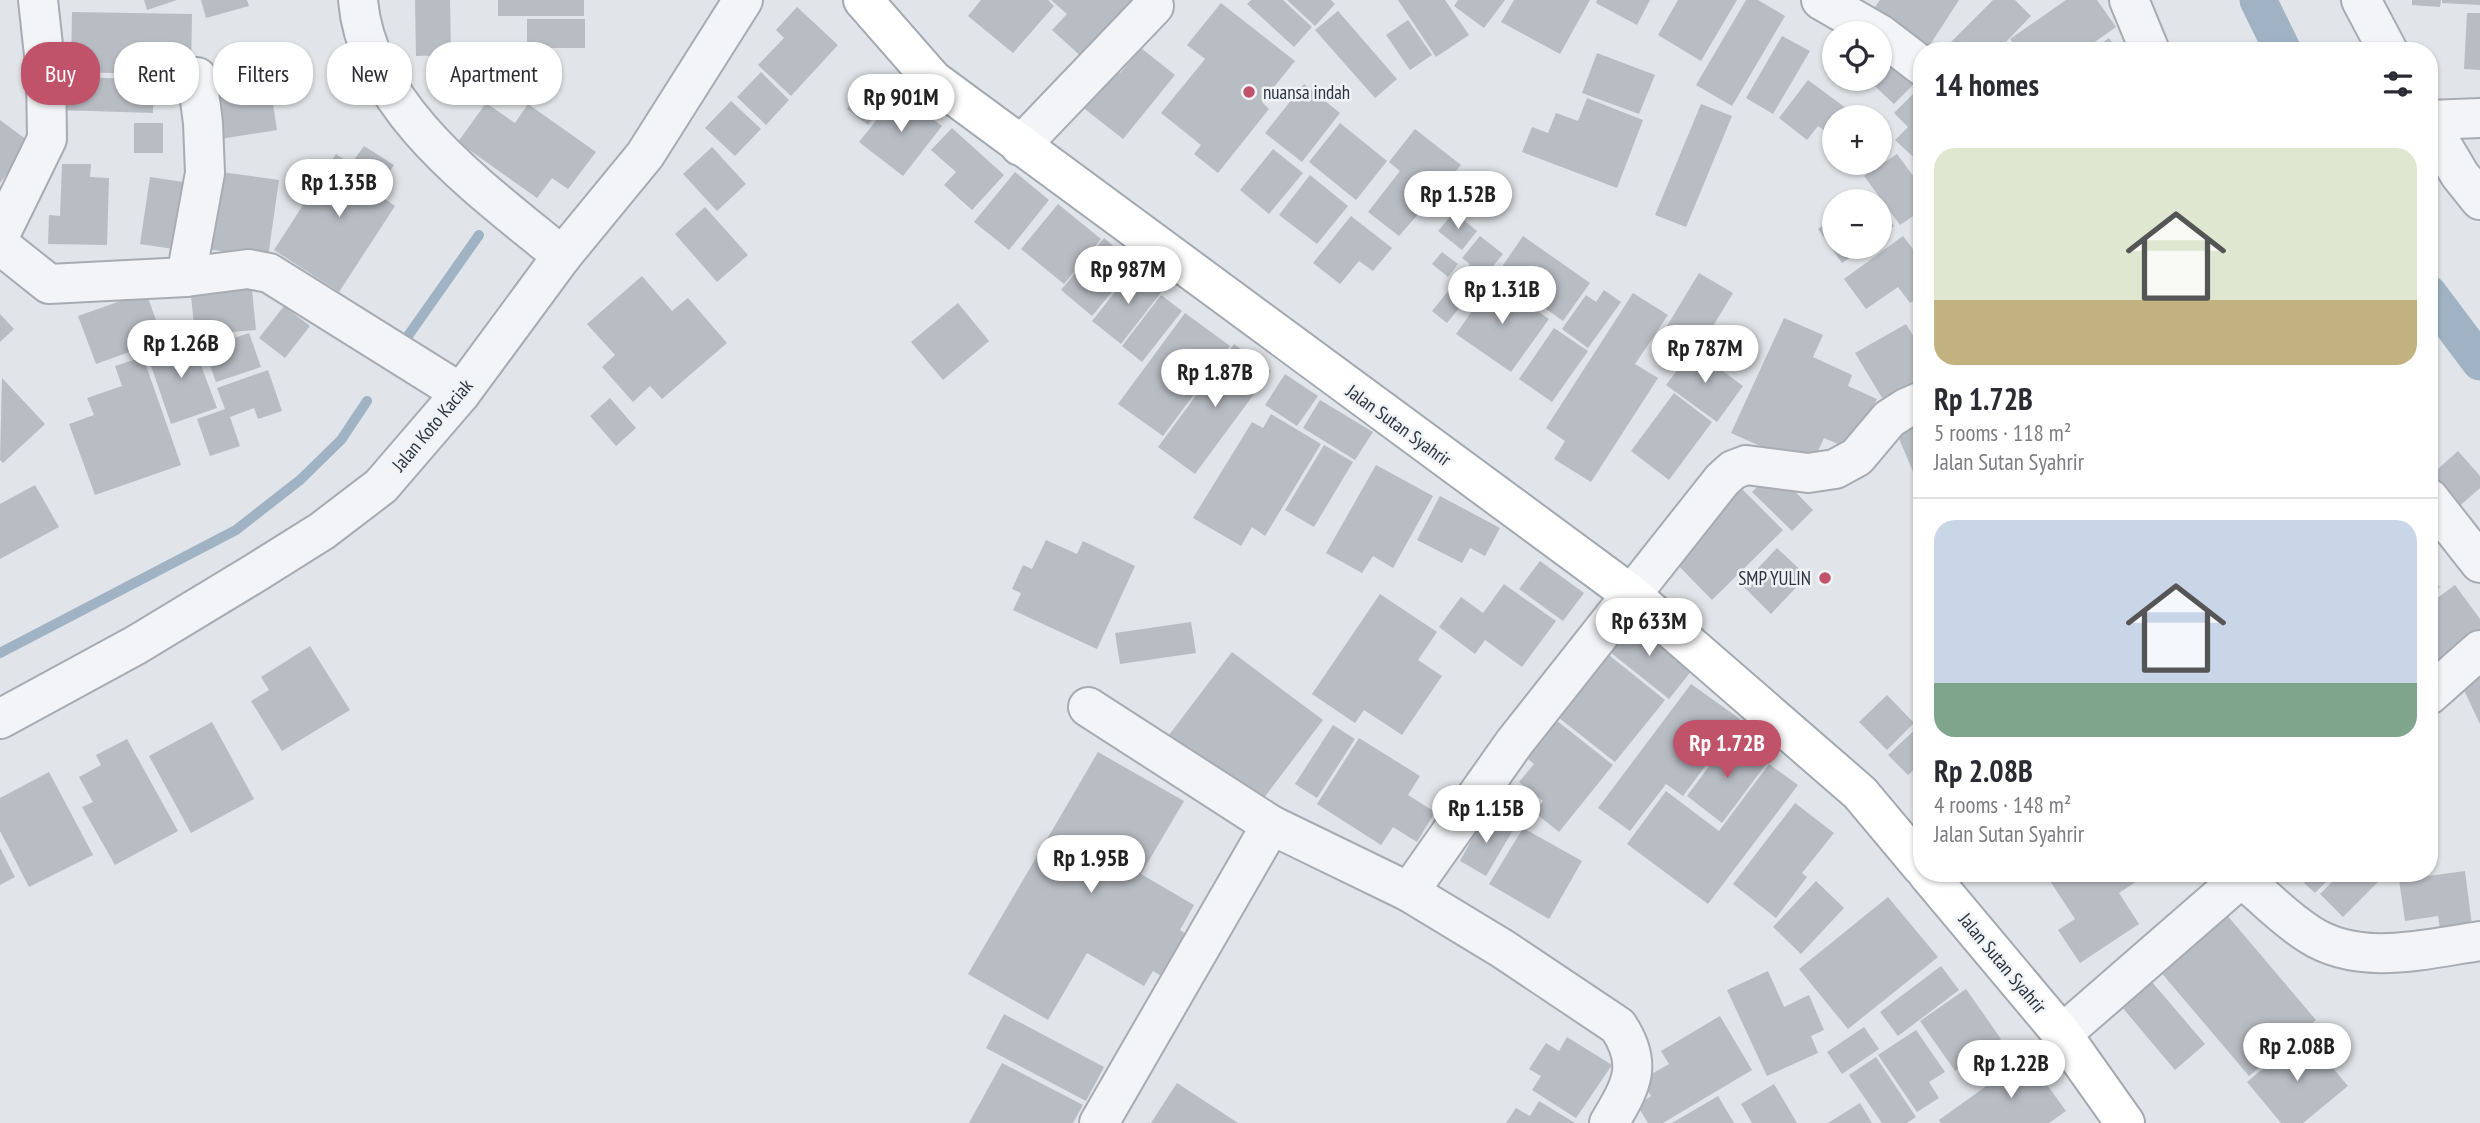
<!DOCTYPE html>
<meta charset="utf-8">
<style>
:root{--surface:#fff;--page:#f7f7f7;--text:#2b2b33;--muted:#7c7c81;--line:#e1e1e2;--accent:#c05369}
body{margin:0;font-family:"PT Sans Narrow",sans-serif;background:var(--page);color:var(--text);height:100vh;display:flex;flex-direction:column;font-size:26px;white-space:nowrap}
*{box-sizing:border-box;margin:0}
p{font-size:23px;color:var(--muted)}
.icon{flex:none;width:38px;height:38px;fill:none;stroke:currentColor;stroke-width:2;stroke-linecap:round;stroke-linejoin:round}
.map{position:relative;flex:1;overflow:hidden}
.sheet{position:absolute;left:1913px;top:42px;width:525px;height:840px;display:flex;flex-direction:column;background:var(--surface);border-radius:28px;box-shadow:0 2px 5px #0004}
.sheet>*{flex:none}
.hud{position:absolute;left:21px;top:42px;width:665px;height:63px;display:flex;gap:14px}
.fabs{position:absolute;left:1822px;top:21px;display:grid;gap:14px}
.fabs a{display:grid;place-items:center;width:70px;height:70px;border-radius:50%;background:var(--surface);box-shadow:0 2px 5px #0004;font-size:35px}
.price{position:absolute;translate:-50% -60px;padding:0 16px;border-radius:24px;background:#fff;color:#222;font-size:23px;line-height:46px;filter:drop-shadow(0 2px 4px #0008)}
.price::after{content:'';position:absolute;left:50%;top:42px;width:21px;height:16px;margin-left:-10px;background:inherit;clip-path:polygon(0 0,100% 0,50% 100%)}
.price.active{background:var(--accent);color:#fff}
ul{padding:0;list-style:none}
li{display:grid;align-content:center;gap:14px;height:371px;padding:0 21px}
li+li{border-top:2px solid var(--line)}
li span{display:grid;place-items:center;height:217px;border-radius:21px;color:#555}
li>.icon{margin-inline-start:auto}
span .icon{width:126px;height:126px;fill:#fffc;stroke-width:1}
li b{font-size:30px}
h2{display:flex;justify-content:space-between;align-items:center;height:84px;padding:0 21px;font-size:30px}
.tag{padding:0 24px;border-radius:28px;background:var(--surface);box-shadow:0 2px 5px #0004;font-size:24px;line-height:63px}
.tag.active{background:var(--accent);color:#fff}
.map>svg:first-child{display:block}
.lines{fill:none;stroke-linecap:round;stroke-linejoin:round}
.stream{stroke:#9fb3c4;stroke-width:10}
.canal{stroke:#9fb3c4;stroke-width:37}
.building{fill:#b8bdc4}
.minor-casing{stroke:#a7abb2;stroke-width:42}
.tertiary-casing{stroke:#a7abb2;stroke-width:42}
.primary-casing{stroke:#a1a9b2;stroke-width:42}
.minor{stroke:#f3f4f7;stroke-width:38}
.tertiary{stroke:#f3f4f7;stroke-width:38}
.primary{stroke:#fff;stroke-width:38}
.poi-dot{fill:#c05369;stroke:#f0f3f6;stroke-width:2.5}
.labels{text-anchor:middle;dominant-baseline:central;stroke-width:5;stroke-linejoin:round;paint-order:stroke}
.poi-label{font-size:19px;fill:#2b333e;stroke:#f0f3f6;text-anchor:start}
.street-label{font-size:19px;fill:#2b333e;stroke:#f0f3f6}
</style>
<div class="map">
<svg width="2480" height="1123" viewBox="0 0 2480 1123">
<rect width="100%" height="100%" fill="#e1e4e8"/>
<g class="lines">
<g class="stream">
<polyline points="403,343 479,235"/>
<polyline points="0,653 236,530 300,480 341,440 367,401"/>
</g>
<g class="canal">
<polyline points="2258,0 2283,51"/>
<polyline points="2429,294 2480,362"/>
</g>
</g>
<g class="building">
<polygon points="144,0 177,0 147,10"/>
<polygon points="201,0 247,0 249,6 206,18"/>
<polygon points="415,0 450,0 451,55 416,56"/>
<rect x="498" y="0" width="86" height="16"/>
<polygon points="981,0 1048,0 1054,6 1013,53 968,16"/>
<polygon points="1051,0 1139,0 1084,59 1052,30 1067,14"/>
<polygon points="1251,0 1283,0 1312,27 1294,47 1247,4"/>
<polygon points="1287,0 1331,0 1335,4 1315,26"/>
<polygon points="1398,0 1445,0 1469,35 1436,57"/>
<polygon points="1458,0 1505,0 1484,28 1454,6"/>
<polygon points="1514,0 1590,0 1560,54 1501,22"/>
<polygon points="1597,0 1650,0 1637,25 1596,3"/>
<polygon points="1678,0 1737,0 1701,61 1658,35"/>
<polygon points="1746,0 1758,0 1785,16 1732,106 1696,85"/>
<polygon points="1880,0 1959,0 1926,51 1870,14"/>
<polygon points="1993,0 2015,0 2031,16 2003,45 2008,51 1942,51"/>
<polygon points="2066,0 2097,0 2116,27 2082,51 2019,51 2010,39"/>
<polygon points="2412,0 2441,0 2440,7 2412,5"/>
<polygon points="2442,0 2480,0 2480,5 2442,3"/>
<polygon points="1221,3 1295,61 1262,102 1269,109 1218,173 1194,154 1201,145 1161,113 1205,59 1187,45"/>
<polygon points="797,7 838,45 791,96 758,65 784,38 776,30"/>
<polygon points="1338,11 1397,79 1375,98 1315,30"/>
<polygon points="72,12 192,14 191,75 71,72"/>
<polygon points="2467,13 2480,13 2480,70 2464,69"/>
<rect x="527" y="19" width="58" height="29"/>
<polygon points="1408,20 1432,55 1410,70 1386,35"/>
<polygon points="1782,36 1810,51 1773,114 1746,98"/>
<polygon points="2109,38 2118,51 2091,51"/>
<polygon points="1141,48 1175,75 1123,139 1076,102 1107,63 1120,73"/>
<polygon points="1597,53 1655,75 1639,114 1582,93"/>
<polygon points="474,55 556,56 555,83 533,83 532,101 473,100"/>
<polygon points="1880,55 1918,80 1894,104 1867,79 1880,79"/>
<polygon points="267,65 277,130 214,140 205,74"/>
<polygon points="761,72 789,100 766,125 737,97"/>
<polygon points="873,76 894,92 868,125 847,109"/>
<polygon points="60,77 153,79 153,113 59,110"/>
<polygon points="1808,80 1854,114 1851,117 1834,117 1834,137 1818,126 1807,140 1779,118"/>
<polygon points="1304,84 1340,113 1302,162 1265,133"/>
<polygon points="1920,87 1922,88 1922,165 1895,140 1908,127 1894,113"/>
<polygon points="898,93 942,126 903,176 859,142"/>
<polygon points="1587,98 1643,120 1617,188 1522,152 1532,127 1548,133 1556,113 1578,121"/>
<polygon points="731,101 761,129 735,156 705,128"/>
<polygon points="486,103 515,123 528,104 596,152 568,189 552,178 537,198 458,142"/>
<polygon points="1701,104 1732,116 1686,227 1655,215"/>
<polygon points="0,120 31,143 0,183"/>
<rect x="134" y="123" width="29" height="30"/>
<polygon points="1340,123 1387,161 1356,200 1309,162"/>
<polygon points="952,128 1004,175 972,210 944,185 956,172 931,150"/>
<polygon points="1415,129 1461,165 1399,236 1368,212 1400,171 1389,162"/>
<polygon points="364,146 394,165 376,193 395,206 339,292 274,250 336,154 351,164"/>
<polygon points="712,147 746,184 717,211 683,174"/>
<polygon points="1273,149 1303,173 1269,214 1240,190"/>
<polygon points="1897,154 1922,188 1922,210 1900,225 1864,176"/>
<polygon points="62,164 91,164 90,177 109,178 107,245 48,244 49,215 60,216"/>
<polygon points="215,171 279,180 268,257 205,249"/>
<polygon points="1015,172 1049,200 1009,250 974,222"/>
<polygon points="1310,175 1348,206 1317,244 1279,215"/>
<polygon points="150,177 197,184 187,251 140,244"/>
<polygon points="1058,204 1101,239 1064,284 1021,249"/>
<polygon points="1880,206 1894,226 1880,236"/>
<polygon points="705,207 748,255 717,282 675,234"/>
<polygon points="1454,212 1477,231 1462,250 1438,231"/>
<polygon points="1351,216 1392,248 1373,271 1359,261 1340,284 1313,263"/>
<polygon points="1834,218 1834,247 1865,247 1842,263 1818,229"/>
<polygon points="1480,236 1503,254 1447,323 1432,311 1470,264 1462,258"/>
<polygon points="1523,236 1590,283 1563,321 1497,274"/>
<polygon points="1903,236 1922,261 1922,295 1910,303 1898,287 1866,309 1844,279"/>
<polygon points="1104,238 1135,264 1092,316 1061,290"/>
<polygon points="1442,252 1458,264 1448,277 1432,264"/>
<polygon points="1135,267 1163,290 1121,344 1092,321"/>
<polygon points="1699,273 1733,293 1701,346 1667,326"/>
<polygon points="642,276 672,311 688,298 727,343 662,399 650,386 633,402 602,367 615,355 587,324"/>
<polygon points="251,280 256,330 195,335 190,286"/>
<polygon points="1494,280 1549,319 1511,372 1456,334"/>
<polygon points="1604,290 1621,302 1588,348 1562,329 1586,295 1596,302"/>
<polygon points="146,292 163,340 96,364 78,316"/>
<polygon points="1633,293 1668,315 1635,364 1658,378 1591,482 1554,459 1565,441 1546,428"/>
<polygon points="1161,295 1182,311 1142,362 1122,346"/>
<polygon points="958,303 989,341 943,380 911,342"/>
<polygon points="284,306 310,326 285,358 259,338"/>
<polygon points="1185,313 1230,346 1163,436 1118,404"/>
<polygon points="0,314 14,329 0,342"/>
<polygon points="1784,318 1823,335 1813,357 1852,375 1848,386 1877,399 1854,451 1824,438 1810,468 1731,433"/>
<polygon points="1906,324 1922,350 1922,386 1887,406 1855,353"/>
<polygon points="1554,328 1588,351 1552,402 1519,379"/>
<polygon points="249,333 261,367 216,382 204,348"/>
<polygon points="190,336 217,408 171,424 146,351"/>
<polygon points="1234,344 1271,371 1195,474 1158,447"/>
<polygon points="1693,349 1743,386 1717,422 1666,385"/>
<polygon points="143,357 181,465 95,495 69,424 94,415 87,398 122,386 115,366"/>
<polygon points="268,370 282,411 258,419 254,408 230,417 240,446 210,456 197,419 225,409 217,388"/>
<polygon points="1285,374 1318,396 1297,426 1265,405"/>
<polygon points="2,378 45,424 3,463 0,460"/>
<polygon points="1674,393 1712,422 1669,480 1631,451"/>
<polygon points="610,398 636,428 616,446 590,416"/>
<polygon points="1320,400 1373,432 1355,460 1303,428"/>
<polygon points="1271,414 1321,444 1265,536 1252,527 1241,546 1193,518 1252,422 1263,428"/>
<polygon points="1922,423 1922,479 1917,481 1897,434"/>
<polygon points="1324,445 1353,462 1314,527 1285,510"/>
<polygon points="2458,451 2480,476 2480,488 2455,510 2429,480 2429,477"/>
<polygon points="1376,465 1433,496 1393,568 1373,556 1362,573 1326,553"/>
<polygon points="1774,470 1813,510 1792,531 1752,492"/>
<polygon points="35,485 59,527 0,559 0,504"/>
<polygon points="1742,489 1783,530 1712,600 1672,559"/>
<polygon points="1440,496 1500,528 1485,556 1470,548 1462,563 1417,540"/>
<polygon points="1046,540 1077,554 1083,541 1135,566 1097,649 1013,610 1021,593 1012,589 1023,565 1032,569"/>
<polygon points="1777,548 1807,576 1771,614 1742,585"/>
<polygon points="1540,561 1584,593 1563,621 1519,589"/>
<polygon points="2429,573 2440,587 2429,596"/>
<polygon points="1504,584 1556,621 1522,667 1485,640 1475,654 1439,627 1461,597 1483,613"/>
<polygon points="2455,585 2480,619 2480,640 2429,678 2429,604"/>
<polygon points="1380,594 1437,632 1418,660 1442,676 1402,735 1364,710 1355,723 1312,694"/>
<polygon points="1629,618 1693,669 1669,699 1605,648"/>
<polygon points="1191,622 1196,653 1120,664 1115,633"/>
<polygon points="310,646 350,710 282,751 251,701 269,690 261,677"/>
<polygon points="1600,648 1665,700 1615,762 1549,710"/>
<polygon points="1232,652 1323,720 1260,803 1169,735"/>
<polygon points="2480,678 2480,724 2462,686"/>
<polygon points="1691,684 1740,719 1683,796 1666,784 1630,831 1598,808"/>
<polygon points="1887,695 1914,723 1887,750 1859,722"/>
<polygon points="1547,713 1613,765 1559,832 1534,812 1543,801 1519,782 1534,764 1517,750"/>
<polygon points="212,722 254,799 191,833 149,756"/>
<polygon points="1922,723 1922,763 1908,775 1888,755"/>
<polygon points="1333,725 1355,739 1317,798 1295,784"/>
<polygon points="1731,737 1767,763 1722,823 1687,796"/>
<polygon points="1359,738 1420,776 1408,795 1435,812 1417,842 1393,827 1381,845 1317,804"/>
<polygon points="127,739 178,831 115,865 82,807 93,802 79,777 101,765 96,755"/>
<polygon points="1098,752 1184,801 1141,874 1194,905 1180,930 1191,937 1166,979 1153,971 1144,986 1087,953 1048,1020 968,974"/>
<polygon points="1769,764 1798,785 1708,904 1627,844 1666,791 1719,831"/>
<polygon points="49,772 93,855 29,887 0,831 0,798"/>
<polygon points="1795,803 1834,833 1802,873 1807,877 1776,918 1733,884"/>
<polygon points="1485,815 1513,830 1486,876 1460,861"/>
<polygon points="1523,828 1582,861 1549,919 1489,884"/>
<polygon points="0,848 15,877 0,885"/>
<polygon points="2465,871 2472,925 2440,929 2438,916 2405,921 2399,880"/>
<polygon points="2062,873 2149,873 2119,893 2139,924 2080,963 2058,930 2075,919 2050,881"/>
<polygon points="2304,873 2335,873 2315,893 2304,883 2309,878"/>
<polygon points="2341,873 2387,873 2343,917 2320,894"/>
<polygon points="1816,881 1844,908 1801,954 1773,927"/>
<polygon points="1888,897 1938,957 1848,1029 1799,969"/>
<polygon points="2226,914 2316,1020 2249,1076 2159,970"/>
<polygon points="1941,966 1959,990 1898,1036 1880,1012"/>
<polygon points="1768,971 1784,1007 1809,995 1824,1030 1811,1036 1818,1053 1767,1076 1727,990"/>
<polygon points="2146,975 2205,1044 2175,1070 2116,1000"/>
<polygon points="1966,989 2001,1039 1955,1071 1920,1021"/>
<polygon points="1004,1014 1104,1067 1086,1101 986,1048"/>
<polygon points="1720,1016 1752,1070 1663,1123 1648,1123 1637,1105 1651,1096 1641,1080 1669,1064 1661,1051"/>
<polygon points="1864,1027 1879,1049 1842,1074 1827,1052"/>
<polygon points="1916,1030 1945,1072 1929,1082 1939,1098 1917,1112 1878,1055"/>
<polygon points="2304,1034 2348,1086 2303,1123 2281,1123 2247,1082"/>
<polygon points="1567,1037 1612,1065 1576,1118 1532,1090 1541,1076 1529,1069 1546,1043 1559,1051"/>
<polygon points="1876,1057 1916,1117 1907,1123 1882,1123 1849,1075"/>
<polygon points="2027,1057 2066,1111 2049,1123 1941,1123 1939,1120"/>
<polygon points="1002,1063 1083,1105 1073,1123 969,1123"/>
<polygon points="1177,1083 1238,1123 1151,1123"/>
<polygon points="1774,1084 1797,1123 1752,1123 1741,1104"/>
<polygon points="1718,1096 1734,1123 1672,1123"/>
<polygon points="1539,1101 1575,1123 1506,1123 1516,1108 1530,1116"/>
<polygon points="1860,1103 1872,1123 1828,1123"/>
</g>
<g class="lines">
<defs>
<g id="minor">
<path d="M358,0C367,110 484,191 562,256"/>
<polyline points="1821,0 1878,33"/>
<polyline points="2129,0 2150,51"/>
<polyline points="2361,0 2388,51"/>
<polyline points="1880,34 1922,66"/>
<polyline points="2429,120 2480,118"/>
<polyline points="2429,123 2460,175 2480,200"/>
<polyline points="1020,146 1154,6"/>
<polyline points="0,235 47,139 46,73 38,0"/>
<polyline points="0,245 49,284 186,277 248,269 269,273 461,393"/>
<polyline points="186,277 205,173 203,123 197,77"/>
<polyline points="2429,498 2480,563"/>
<polyline points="2429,695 2480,650"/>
<path d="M1088,707L1271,825L1409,892L1503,949L1618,1026C1644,1065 1631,1086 1609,1123"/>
<path d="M2242,878C2264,897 2285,919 2309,934C2359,967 2425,949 2480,941"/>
<polyline points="1409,892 1514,743 1722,480 1733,470 1746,465 1808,473 1835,469 1857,457 1889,419 1906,408 1922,401"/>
<polyline points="2062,1034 2247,873"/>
<polyline points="1099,1123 1271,825"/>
</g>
<polyline id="tertiary" points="0,719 136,645 255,573 322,531 381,486 461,393 562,256 645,155 743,0"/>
<g id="primary">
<polyline points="863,0 933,80 1632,595 1860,793 1922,867"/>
<polyline points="1927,873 2062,1034 2125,1123"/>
</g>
</defs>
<use href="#minor" class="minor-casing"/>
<use href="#tertiary" class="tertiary-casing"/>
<use href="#primary" class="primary-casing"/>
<use href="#minor" class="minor"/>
<use href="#tertiary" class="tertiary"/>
<use href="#primary" class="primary"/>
</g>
<g class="poi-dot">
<circle cx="1249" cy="92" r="7"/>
<circle cx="1825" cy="578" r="7"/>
</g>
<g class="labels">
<g class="poi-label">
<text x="1263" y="92">nuansa indah</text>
<text x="1811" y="578" text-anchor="end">SMP YULIN</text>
</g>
<g class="street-label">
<text transform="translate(432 425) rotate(-50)">Jalan Koto Kaciak</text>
<text transform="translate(1399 425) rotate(36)">Jalan Sutan Syahrir</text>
<text transform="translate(2003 963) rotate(50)">Jalan Sutan Syahrir</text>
</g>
</g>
</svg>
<div class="fabs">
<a><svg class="icon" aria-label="locate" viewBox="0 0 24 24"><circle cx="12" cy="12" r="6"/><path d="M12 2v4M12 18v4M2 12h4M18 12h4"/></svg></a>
<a>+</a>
<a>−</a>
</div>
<b class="price" style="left:901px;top:134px">Rp 901M</b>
<b class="price" style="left:339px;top:219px">Rp 1.35B</b>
<b class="price" style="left:1458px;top:231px">Rp 1.52B</b>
<b class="price" style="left:1128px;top:306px">Rp 987M</b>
<b class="price" style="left:1502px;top:326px">Rp 1.31B</b>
<b class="price" style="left:181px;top:380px">Rp 1.26B</b>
<b class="price" style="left:1705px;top:385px">Rp 787M</b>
<b class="price" style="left:1215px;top:409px">Rp 1.87B</b>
<b class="price" style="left:1649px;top:658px">Rp 633M</b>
<b class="price active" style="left:1727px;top:780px">Rp 1.72B</b>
<b class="price" style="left:1486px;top:845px">Rp 1.15B</b>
<b class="price" style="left:1091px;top:895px">Rp 1.95B</b>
<b class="price" style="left:2297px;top:1083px">Rp 2.08B</b>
<b class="price" style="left:2011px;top:1100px">Rp 1.22B</b>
<div class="hud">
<a class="tag active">Buy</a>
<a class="tag">Rent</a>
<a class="tag">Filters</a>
<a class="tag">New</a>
<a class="tag">Apartment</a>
</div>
<section class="sheet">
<h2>14 homes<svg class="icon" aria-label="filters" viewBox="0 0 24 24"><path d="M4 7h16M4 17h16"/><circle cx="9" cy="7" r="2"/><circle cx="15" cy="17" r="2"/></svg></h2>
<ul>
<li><span style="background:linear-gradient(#dfe7d0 70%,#c2b280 0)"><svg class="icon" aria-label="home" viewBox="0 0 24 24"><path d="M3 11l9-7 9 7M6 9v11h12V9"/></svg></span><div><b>Rp 1.72B</b><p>5 rooms · 118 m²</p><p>Jalan Sutan Syahrir</p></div></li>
<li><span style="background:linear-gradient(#c9d6e8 75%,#7fa58c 0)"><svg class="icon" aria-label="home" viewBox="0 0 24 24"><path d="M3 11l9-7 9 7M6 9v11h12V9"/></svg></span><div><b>Rp 2.08B</b><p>4 rooms · 148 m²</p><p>Jalan Sutan Syahrir</p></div></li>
</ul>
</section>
</div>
